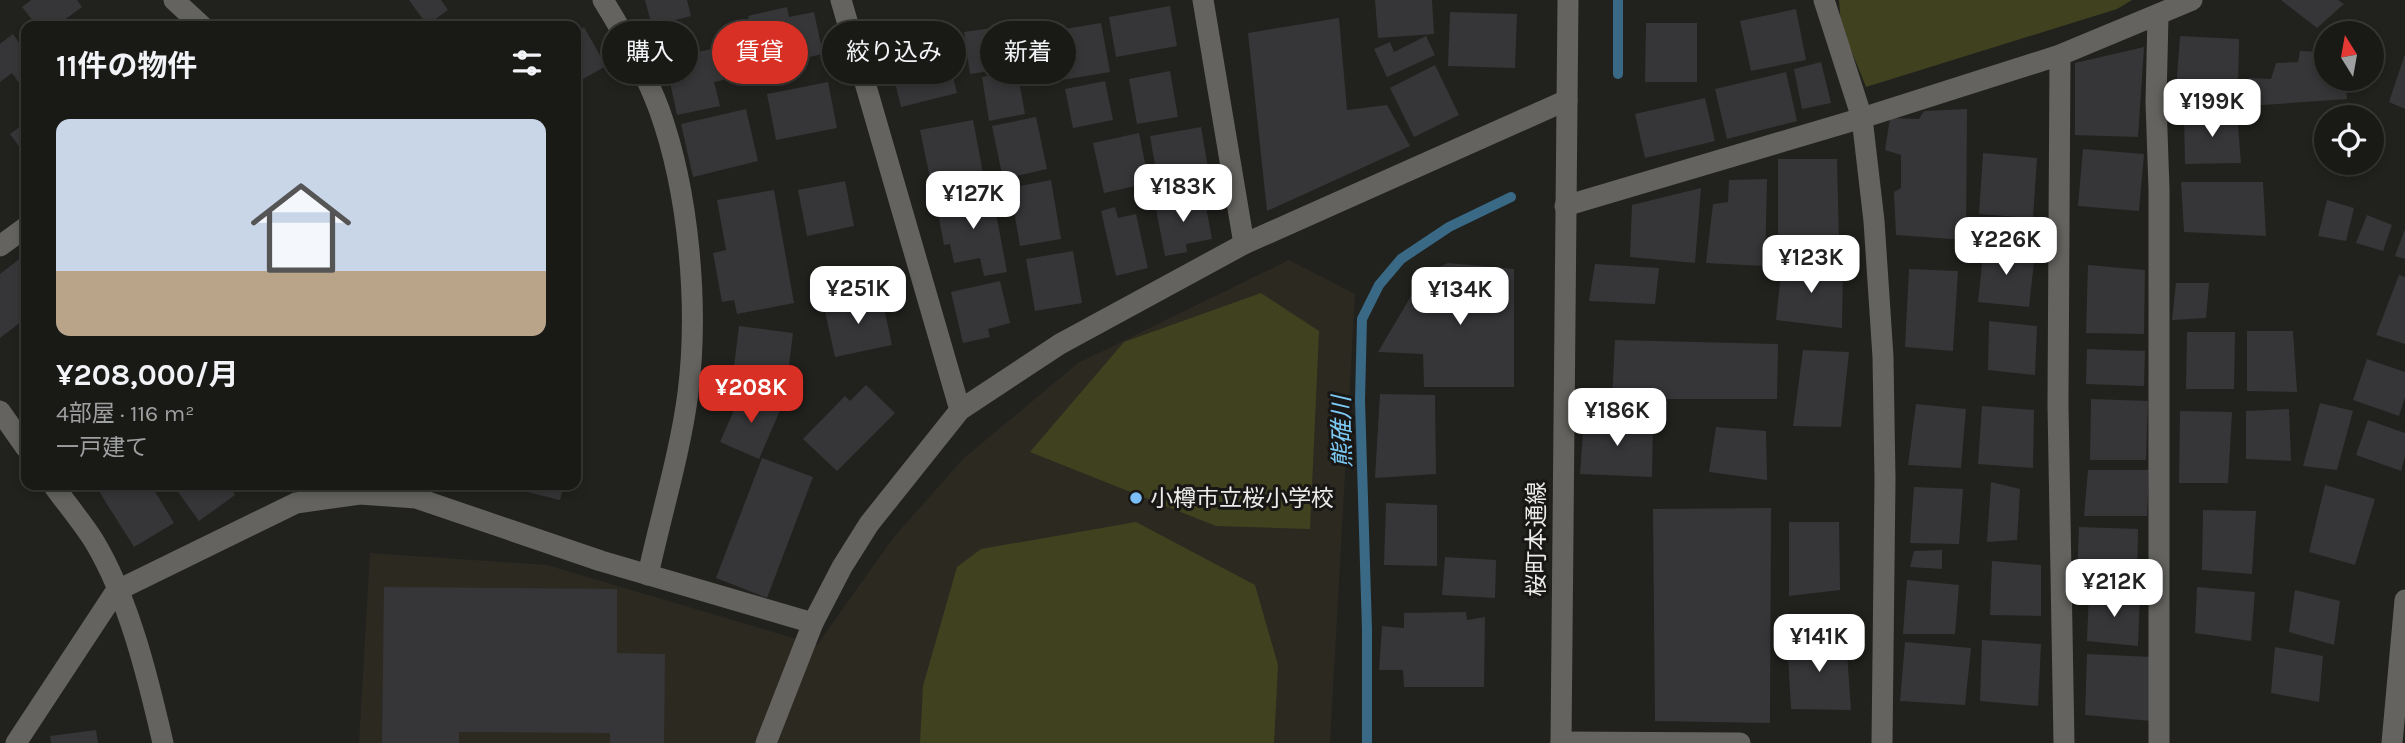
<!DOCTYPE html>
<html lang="ja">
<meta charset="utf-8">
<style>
:root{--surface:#191916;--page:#262623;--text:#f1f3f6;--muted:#9fa0a1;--line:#373835;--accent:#d93025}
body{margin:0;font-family:Karla,"Noto Sans JP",sans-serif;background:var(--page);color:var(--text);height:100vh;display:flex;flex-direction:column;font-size:26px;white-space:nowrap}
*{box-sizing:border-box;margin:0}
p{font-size:23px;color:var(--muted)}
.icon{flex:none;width:38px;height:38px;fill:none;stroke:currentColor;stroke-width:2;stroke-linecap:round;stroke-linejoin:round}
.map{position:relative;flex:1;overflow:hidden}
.drawer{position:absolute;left:21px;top:21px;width:560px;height:469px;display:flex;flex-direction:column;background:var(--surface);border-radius:14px;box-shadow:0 4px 10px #0003,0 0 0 2px var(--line)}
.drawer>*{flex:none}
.banner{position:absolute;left:602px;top:21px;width:665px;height:63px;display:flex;gap:14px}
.needle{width:46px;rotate:349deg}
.tools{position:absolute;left:2314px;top:21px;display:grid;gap:14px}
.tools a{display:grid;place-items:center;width:70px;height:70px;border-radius:50%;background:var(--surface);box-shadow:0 4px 10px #0003,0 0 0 2px var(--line);font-size:35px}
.price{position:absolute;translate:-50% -60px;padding:0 16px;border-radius:14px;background:#fff;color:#222;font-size:23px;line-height:46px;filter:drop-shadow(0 2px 4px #0008)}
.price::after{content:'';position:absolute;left:50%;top:42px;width:21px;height:16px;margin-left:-10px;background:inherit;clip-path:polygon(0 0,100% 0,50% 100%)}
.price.on{background:var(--accent);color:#fff}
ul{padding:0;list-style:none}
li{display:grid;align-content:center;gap:14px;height:371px;padding:0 35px}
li+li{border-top:2px solid var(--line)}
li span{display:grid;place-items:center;height:217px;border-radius:14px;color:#555}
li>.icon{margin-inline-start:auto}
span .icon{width:126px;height:126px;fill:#fffc;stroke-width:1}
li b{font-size:30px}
h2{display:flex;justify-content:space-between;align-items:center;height:84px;padding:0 35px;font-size:30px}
.pill{padding:0 24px;border-radius:32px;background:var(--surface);box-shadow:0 4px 10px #0003,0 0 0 2px var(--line);font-size:24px;line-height:63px}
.pill.on{background:var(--accent);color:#fff}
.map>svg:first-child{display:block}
.built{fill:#2c2921}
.green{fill:#40421f}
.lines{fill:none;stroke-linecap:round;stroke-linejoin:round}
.stream{stroke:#396984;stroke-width:10}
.building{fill:#363639}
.lane{stroke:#646360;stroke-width:21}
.street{stroke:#646360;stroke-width:21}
.secondary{stroke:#646360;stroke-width:21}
.poi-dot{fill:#7bbef8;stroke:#181715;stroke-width:2.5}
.labels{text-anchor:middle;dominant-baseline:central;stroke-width:6;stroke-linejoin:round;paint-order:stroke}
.poi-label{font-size:23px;fill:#ebebe9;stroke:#181715;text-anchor:start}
.street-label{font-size:23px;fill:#ebebe9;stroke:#181715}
.water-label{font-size:24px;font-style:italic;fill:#7dcaf5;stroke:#181715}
</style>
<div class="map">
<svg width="2405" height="743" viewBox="0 0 2405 743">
<rect width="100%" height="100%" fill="#21211e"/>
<polygon class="built" points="1289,260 1355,294 1330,743 359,743 370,553 547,565 817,645 893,538 964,458 1078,363"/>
<g class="green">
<polygon points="1839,0 2132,0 2117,9 1866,87 1841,25"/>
<polygon points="1261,293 1319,331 1310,529 1216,526 1030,452 1124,342"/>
<polygon points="1136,522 1255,585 1278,665 1274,743 920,743 923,686 957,567 981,549"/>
</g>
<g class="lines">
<g class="stream">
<polyline points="1618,0 1618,74"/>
<polyline points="1367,743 1367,630 1360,400 1362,319 1379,285 1401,259 1449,227 1511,197"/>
</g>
</g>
<g class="building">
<polygon points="31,0 77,0 82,7 56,26 37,26 22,7"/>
<polygon points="409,0 441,0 448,10 427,25"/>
<polygon points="645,0 687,0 691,16 652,26"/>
<polygon points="1375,0 1432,0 1434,34 1378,38"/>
<polygon points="2281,0 2338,0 2344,4 2317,28"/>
<polygon points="1170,6 1177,46 1116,57 1109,17"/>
<polygon points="787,7 789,17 814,12 823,54 759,68 748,16"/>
<polygon points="1796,9 1806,60 1751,71 1740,21"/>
<polygon points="1450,12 1517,14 1515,68 1448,66"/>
<polygon points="1339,18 1347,110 1387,105 1410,146 1267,211 1248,33"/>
<polygon points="1101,23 1110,72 1062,80 1052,31"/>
<polygon points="1646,23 1697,23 1697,82 1645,82"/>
<polygon points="1019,24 1025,66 970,74 964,32"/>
<polygon points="584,27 606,66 576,83 576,32"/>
<polygon points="13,34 24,50 26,48 24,90 12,73 0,82 0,44"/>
<polygon points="1426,36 1435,55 1387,77 1374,49 1390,42 1394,52"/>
<polygon points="2180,36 2239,39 2238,91 2176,90"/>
<polygon points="726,46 729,65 721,67 723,80 714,82 720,106 677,115 665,59"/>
<polygon points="2144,47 2138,137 2075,135 2075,63"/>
<polygon points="946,49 957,93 901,107 890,63"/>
<polygon points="2300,51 2326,52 2326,79 2345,79 2347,99 2249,106 2249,78 2271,79 2276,63 2298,62"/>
<polygon points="2405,54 2405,109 2389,102"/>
<polygon points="1821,62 1831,103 1802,109 1794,69"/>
<polygon points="1435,65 1459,115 1414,137 1390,88"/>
<polygon points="1017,70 1025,114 989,121 982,77"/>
<polygon points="1170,71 1178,117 1137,124 1129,79"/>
<polygon points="1786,72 1797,121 1727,139 1715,89"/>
<polygon points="1105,81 1113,120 1073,128 1065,89"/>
<polygon points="828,82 837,128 776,140 767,94"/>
<polygon points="1705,98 1715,141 1645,158 1635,114"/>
<polygon points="746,109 758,161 693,177 681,124"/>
<polygon points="1967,109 1966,240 1896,235 1894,192 1901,188 1901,155 1885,150 1890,118 1919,119 1924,111"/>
<polygon points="2184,113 2237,114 2241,163 2185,164"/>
<polygon points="1036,117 1047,169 1003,179 992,126"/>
<polygon points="973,120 983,173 931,183 920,130"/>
<polygon points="26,122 26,156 10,134"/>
<polygon points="1201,127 1211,185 1160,194 1150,136"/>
<polygon points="1139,133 1149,183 1104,193 1093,143"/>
<polygon points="2083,149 2144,154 2139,211 2078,206"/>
<polygon points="1983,153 2037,158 2033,218 1979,214"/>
<polygon points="1778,159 1837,159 1839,242 1778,240"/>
<polygon points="1767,179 1765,266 1706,263 1713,204 1728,202 1729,180"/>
<polygon points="1051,180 1061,239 1020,246 1010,188"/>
<polygon points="845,181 854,226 807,236 798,190"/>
<polygon points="2181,182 2263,182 2266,236 2184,232"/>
<polygon points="1701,188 1695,263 1630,257 1632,205"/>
<polygon points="774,190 794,303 737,314 734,300 722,302 713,253 726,250 717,200"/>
<polygon points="992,191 1007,272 984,276 980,258 954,263 950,244 944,245 936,202"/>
<polygon points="1204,196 1212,239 1186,244 1187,252 1165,256 1155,204"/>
<polygon points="2327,200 2354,208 2346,241 2318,236"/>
<polygon points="1115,207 1118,218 1136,214 1148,268 1116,276 1101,211"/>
<polygon points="2367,215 2392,225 2383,251 2356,243"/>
<polygon points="2405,229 2405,259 2395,256"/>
<polygon points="1984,246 2035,253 2029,307 1978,302"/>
<polygon points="1073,251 1082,303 1035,311 1026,259"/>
<polygon points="26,254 26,318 0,338 0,274"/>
<polygon points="1448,263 1514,269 1514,387 1424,387 1423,354 1378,352 1424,274"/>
<polygon points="1782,263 1843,266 1842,328 1776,320"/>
<polygon points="1595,264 1659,268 1655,304 1589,301"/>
<polygon points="2088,265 2145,270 2144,334 2086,333"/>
<polygon points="1909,269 1958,271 1953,351 1905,347"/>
<polygon points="2399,275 2405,277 2405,344 2376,335"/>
<polygon points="1000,281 1010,323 988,329 990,337 963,343 951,292"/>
<polygon points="2176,283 2209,283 2206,318 2172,320"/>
<polygon points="881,294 892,345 835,357 824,307"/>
<polygon points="1989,321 2037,326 2035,375 1988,370"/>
<polygon points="739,326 793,333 786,389 732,383"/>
<polygon points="2247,331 2293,331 2297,392 2247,391"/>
<polygon points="2187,332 2235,332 2234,389 2186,389"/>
<polygon points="1615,340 1778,344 1777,399 1612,399"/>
<polygon points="2087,349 2145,351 2144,386 2086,384"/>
<polygon points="1803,350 1849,352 1841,427 1793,426"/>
<polygon points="2367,359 2405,372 2405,397 2399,416 2353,400"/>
<polygon points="866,385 895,413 837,471 803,439 845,396 850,401"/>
<polygon points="743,390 781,408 759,459 720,442"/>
<polygon points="1380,394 1435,395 1436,474 1375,478"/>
<polygon points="2091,399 2148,401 2146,460 2090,460"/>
<polygon points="2320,403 2353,411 2337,470 2303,466"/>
<polygon points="1916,404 1966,409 1961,468 1908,465"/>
<polygon points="1982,406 2034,410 2033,468 1978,464"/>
<polygon points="2289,409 2291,461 2246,459 2246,411"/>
<polygon points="2180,411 2232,412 2228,483 2179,483"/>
<polygon points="1584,419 1653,421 1652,477 1580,474"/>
<polygon points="2368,420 2405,433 2405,456 2401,471 2356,455"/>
<polygon points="1716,427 1766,431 1767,480 1709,472"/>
<polygon points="762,458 813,477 767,598 716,578"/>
<polygon points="2088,470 2149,470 2147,516 2084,516"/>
<polygon points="1991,482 2020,489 2017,540 1987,542"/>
<polygon points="95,485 151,485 174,523 134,547"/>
<polygon points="173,485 228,485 235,495 199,521"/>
<polygon points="457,485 486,485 484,492"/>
<polygon points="525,485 564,485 560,500 523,491"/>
<polygon points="2325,485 2375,499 2355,565 2309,552"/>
<polygon points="1914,487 1963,489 1959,544 1910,543"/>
<polygon points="1386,503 1437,505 1437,566 1384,565"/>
<polygon points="1771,508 1770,723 1655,721 1653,509"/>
<polygon points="2203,510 2256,511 2252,574 2202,570"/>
<polygon points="1789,522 1839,522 1840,590 1789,596"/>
<polygon points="2079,527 2138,529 2137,581 2077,578"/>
<polygon points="1942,550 1942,569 1910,567 1914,551"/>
<polygon points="1445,557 1496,560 1495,598 1442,595"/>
<polygon points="1992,561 2041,565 2041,616 1990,615"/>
<polygon points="1907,580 1959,585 1955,634 1903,634"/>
<polygon points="384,587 617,589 617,653 665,654 664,743 610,743 610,733 459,732 459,743 382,743"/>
<polygon points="2197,587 2255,592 2251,641 2195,633"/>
<polygon points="2295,590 2340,601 2334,645 2289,632"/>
<polygon points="2089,592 2140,595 2138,646 2087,641"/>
<polygon points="1466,612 1467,620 1485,617 1484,687 1404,687 1403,670 1379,670 1382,626 1404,628 1404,613"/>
<polygon points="1787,637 1846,638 1851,710 1791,709"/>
<polygon points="1982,640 2041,644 2038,706 1980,701"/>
<polygon points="1905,642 1971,648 1965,705 1900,701"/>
<polygon points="2275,647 2323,656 2319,702 2271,693"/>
<polygon points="2087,654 2152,657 2151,721 2085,715"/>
<polygon points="96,730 98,743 51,743 50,736"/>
</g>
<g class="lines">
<polyline class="lane" points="0,246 26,227"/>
<g class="street">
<polyline points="174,0 202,26"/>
<path d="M603,0C624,34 645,72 659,109C689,192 699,306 688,393C680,454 661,515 648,575"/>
<polyline points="841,0 960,410"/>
<polyline points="1203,0 1244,244"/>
<polyline points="1824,0 1862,118 1874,221 1883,357 1885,479 1882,743"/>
<polyline points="2158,16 2156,102 2159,189 2159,743"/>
<polyline points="2060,55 2058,405 2064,743"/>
<polyline points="1565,206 1862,118 2060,55 2192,0"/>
<polyline points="1561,742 1740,743"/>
<polyline points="16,743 116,591 296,503 360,494 416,498 601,561 813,623 842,567 869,524 960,410 1060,344 1244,244 1567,100"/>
<polyline points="766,743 813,623"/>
<polyline points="2392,743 2405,600"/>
</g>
<g class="secondary">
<polyline points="0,411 26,448"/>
<path d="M53,485C66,503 82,522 94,541C129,599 148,678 163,743"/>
<polyline points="1561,743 1568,0"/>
</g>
</g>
<circle class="poi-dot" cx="1136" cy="498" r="7"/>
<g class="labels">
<g class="poi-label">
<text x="1150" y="498">小樽市立桜小学校</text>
</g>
<g class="street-label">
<text transform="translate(1536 539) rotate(-90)">桜町本通線</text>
</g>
<g class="water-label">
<text transform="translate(1342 432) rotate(-91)">熊碓川</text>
</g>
</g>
</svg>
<div class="tools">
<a><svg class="needle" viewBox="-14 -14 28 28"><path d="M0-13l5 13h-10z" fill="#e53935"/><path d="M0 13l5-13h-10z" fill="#9fa0a1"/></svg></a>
<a><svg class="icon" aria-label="locate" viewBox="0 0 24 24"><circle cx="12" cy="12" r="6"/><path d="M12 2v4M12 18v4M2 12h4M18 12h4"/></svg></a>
</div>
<b class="price" style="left:2212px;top:139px">¥199K</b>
<b class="price" style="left:1183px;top:224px">¥183K</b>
<b class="price" style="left:973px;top:231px">¥127K</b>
<b class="price" style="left:2006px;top:277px">¥226K</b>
<b class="price" style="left:1811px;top:295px">¥123K</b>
<b class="price" style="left:858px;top:326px">¥251K</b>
<b class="price" style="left:1460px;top:327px">¥134K</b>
<b class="price on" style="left:751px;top:425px">¥208K</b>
<b class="price" style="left:1617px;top:448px">¥186K</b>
<b class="price" style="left:2114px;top:619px">¥212K</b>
<b class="price" style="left:1819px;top:674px">¥141K</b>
<div class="banner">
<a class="pill">購入</a>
<a class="pill on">賃貸</a>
<a class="pill">絞り込み</a>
<a class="pill">新着</a>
</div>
<section class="drawer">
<h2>11件の物件<svg class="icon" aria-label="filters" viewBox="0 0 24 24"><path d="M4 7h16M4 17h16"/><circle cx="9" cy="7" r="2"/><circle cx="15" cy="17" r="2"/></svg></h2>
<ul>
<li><span style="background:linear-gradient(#c9d6e8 70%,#b9a48a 0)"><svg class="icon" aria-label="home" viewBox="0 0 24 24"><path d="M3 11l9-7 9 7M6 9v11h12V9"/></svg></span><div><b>¥208,000/月</b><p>4部屋 · 116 m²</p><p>一戸建て</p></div></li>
</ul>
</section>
</div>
